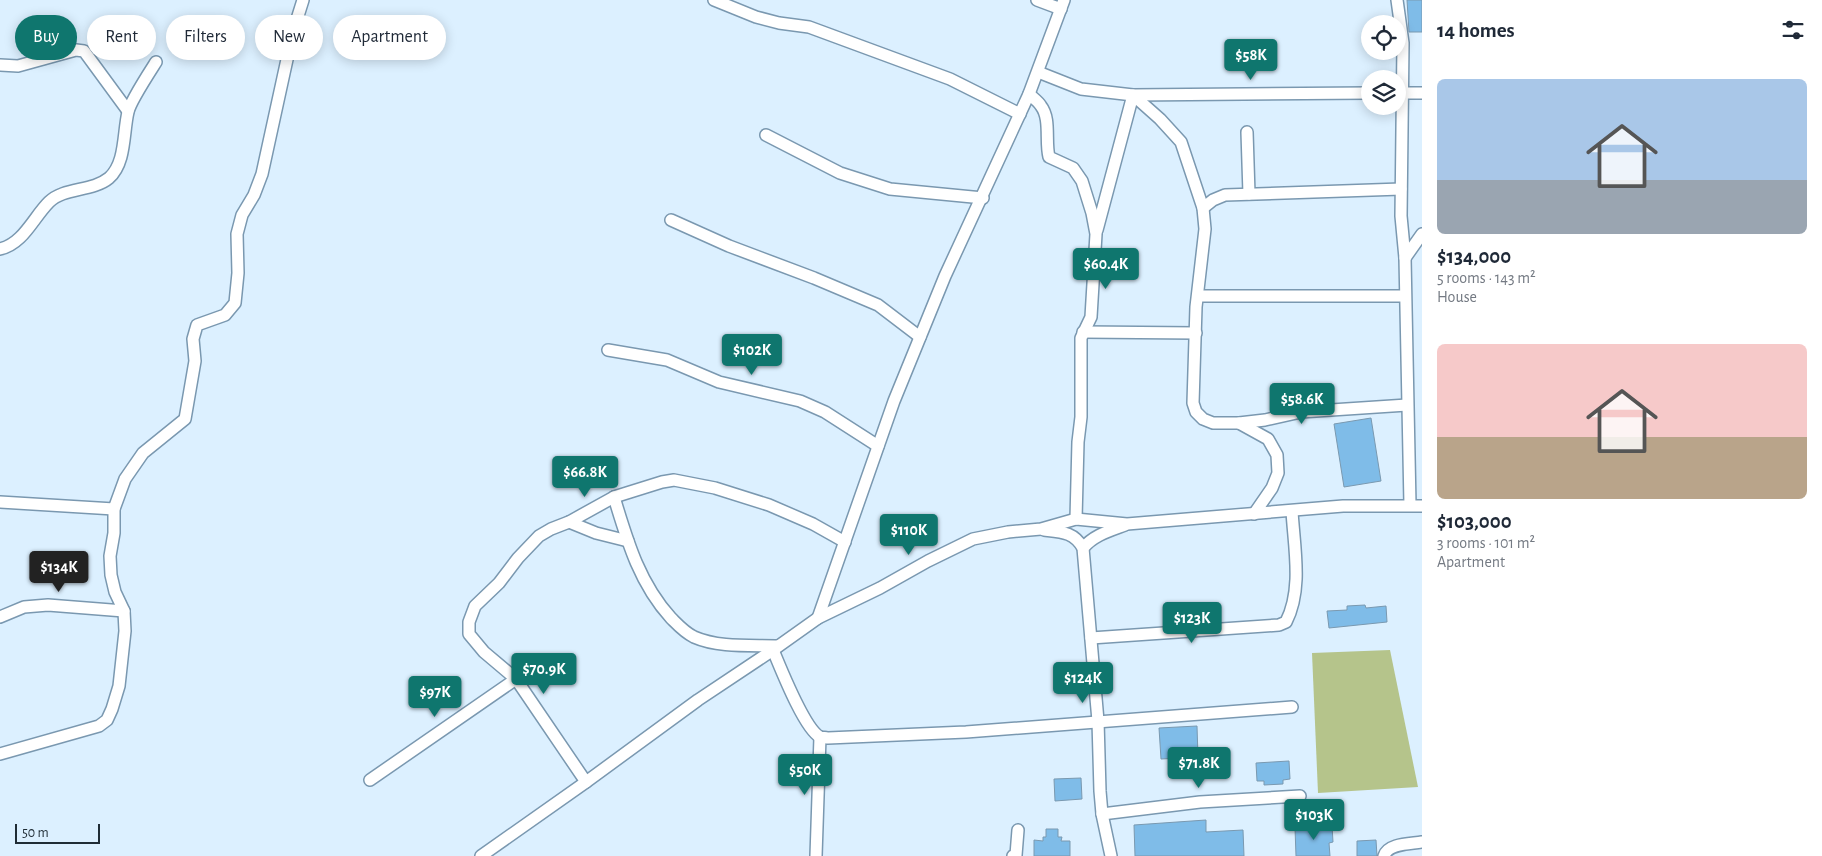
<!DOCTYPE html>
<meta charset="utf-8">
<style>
:root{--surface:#fff;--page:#f2f2f3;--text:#1f2937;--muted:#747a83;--accent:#0f766e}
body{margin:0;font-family:"Alegreya Sans",sans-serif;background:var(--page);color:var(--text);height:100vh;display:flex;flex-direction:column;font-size:19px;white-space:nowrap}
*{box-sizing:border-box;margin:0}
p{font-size:16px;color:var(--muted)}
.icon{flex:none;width:28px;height:28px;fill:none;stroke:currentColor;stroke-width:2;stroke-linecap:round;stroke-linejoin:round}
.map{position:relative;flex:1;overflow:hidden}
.sheet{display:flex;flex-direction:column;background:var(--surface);width:400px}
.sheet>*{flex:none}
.hud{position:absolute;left:15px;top:15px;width:475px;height:45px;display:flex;gap:10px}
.buttons{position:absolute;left:1361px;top:15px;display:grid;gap:10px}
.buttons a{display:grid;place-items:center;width:45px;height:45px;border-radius:50%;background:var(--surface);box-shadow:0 2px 12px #0003;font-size:25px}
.scale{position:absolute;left:15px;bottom:12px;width:85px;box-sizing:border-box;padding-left:5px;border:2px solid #1f2c35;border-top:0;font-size:14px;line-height:18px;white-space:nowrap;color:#1f2c35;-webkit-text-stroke:4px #dcf0ff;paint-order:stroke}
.price{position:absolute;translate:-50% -42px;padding:0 11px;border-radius:5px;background:var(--accent);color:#fff;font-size:16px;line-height:32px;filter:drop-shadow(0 1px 2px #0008)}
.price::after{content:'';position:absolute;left:50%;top:30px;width:15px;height:11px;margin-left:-8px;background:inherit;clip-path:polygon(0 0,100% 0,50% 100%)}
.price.active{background:#222;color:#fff}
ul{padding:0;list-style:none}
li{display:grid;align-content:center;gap:10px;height:265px;padding:0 15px}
li span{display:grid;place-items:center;height:155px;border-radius:8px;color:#555}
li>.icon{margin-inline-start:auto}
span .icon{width:90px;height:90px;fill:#fffc;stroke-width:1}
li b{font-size:21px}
h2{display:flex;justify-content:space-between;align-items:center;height:60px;padding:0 15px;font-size:21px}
.tag{padding:0 18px;border-radius:22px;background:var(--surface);box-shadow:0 2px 12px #0003;font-size:18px;line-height:45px}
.tag.active{background:var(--accent);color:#fff}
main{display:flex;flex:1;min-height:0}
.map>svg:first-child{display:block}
.green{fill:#b5c48b}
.building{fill:#7fbce8;stroke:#7a99b0}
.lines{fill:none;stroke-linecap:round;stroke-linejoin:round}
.street-casing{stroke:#7a98b0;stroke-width:14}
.street{stroke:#fff;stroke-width:11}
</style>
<main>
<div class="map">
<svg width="1422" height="856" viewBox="0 0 1422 856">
<rect width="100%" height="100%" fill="#dcf0ff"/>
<polygon class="green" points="1390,650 1418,787 1318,793 1312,653"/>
<g class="building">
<polygon points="1407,0 1422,0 1422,32 1409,32"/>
<polygon points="1371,418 1381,481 1344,487 1334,424"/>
<polygon points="1365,605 1366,608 1386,606 1387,622 1329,628 1327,611 1347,610 1347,606"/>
<polygon points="1197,726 1198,757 1161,759 1159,728"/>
<polygon points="1289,761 1290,779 1283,780 1283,784 1264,785 1264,781 1257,781 1256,763"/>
<polygon points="1081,778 1082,799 1055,801 1054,779"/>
<polygon points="1206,820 1206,832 1243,830 1244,856 1135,856 1134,825"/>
<polygon points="1332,826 1333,842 1329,843 1330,856 1296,856 1295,828"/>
<polygon points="1046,829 1058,829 1058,837 1062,837 1061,841 1070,841 1070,856 1034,856 1034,840 1043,841 1043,837 1046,837"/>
<polygon points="1376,840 1377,856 1357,856 1357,841"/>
</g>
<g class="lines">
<defs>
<g id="street">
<polyline points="714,0 756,17 779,23 809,27 950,79 1020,114"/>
<polyline points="1037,0 1061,9"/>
<polyline points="1397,0 1403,43 1401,216 1405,258 1410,505"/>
<polyline points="0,65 18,66 76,50 84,51 128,111"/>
<polyline points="1038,72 1081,89 1133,95 1160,119 1181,142 1203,208 1205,229 1196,307 1193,403 1196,412 1203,419 1213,423 1239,423 1265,420 1301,412 1407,405"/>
<polyline points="1398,93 1422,93"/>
<path d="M1029,94C1033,98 1038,101 1041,106C1051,119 1045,141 1049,157L1073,168L1082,181L1092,213L1096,234L1091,317L1081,338V417L1078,442L1076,519"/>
<polyline points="1247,132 1249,194"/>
<polyline points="766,135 840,173 890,189 983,198"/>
<polyline points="1203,208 1213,200 1225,195 1401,189"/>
<polyline points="671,220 729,246 814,278 878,305 920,337"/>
<polyline points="1097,230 1133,95 1370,93"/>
<path d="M0,249C23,244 33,218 49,202C64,187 92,192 109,178C126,163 123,133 128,112C130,102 149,73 156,62"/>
<polyline points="1405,258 1422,234"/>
<polyline points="1198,296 1404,296"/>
<polyline points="1083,332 1196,333"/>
<polyline points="608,350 667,360 719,382 800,401 825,412 878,446"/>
<polyline points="1239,423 1268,439 1277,455 1278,473 1272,488 1254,514"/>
<path d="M614,497C627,540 639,583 671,618C678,625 684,632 694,637C719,648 751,645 778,646"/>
<polyline points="0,502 114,509"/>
<polyline points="569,522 596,533 628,541"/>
<path d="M1044,530C1062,532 1074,532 1083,548L1098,721L1100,791L1102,814L1111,856"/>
<path d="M1083,548C1094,535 1109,531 1125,525"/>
<polyline points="0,617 24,607 48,605 124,611"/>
<polyline points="818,618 894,401 945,276 1029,94 1064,0"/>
<path d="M1091,638L1279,625L1286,622C1303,589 1294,547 1292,511"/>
<path d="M773,650C781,669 804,728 820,737C821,737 827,738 828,738L966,732L1292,707"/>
<polyline points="0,754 99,726 107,720 112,709 119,686 125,631 124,611 115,592 111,575 110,556 114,533 114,509 125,479 143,453 185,419 195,361 193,339 197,325 225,315 235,303 238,273 237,234 242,215 254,195 262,174 293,32 303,0"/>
<polyline points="370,780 516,679"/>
<polyline points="586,782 516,679 484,652 469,634 469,622 475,606 499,583 518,558 539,536 551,529 569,522 614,497 662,482 674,480 715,488 769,505 813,524 845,542"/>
<polyline points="1102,814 1200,802 1300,796"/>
<polyline points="481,856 586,782 698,700 773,650 818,618 880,588 928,561 973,539 1008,532 1041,529 1076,519 1127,524 1343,506 1422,506"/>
<polyline points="816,856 820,737"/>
<polyline points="1013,856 1016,855 1018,830"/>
<path d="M1384,856C1388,843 1411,844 1422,842"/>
</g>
</defs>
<use href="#street" class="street-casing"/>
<use href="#street" class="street"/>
</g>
</svg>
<div class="buttons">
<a><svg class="icon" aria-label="locate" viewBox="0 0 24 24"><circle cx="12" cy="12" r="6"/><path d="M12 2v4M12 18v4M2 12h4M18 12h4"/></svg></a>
<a><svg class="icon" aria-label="layers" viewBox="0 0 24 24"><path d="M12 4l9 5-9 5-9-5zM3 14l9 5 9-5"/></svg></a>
</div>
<div class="scale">50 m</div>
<b class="price" style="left:1251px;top:81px">$58K</b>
<b class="price" style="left:1106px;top:290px">$60.4K</b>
<b class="price" style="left:752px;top:376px">$102K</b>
<b class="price" style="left:1302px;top:425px">$58.6K</b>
<b class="price" style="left:585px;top:498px">$66.8K</b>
<b class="price" style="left:909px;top:556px">$110K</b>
<b class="price active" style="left:59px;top:593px">$134K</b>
<b class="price" style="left:1192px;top:644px">$123K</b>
<b class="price" style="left:544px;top:695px">$70.9K</b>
<b class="price" style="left:1083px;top:704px">$124K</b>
<b class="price" style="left:435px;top:718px">$97K</b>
<b class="price" style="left:1199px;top:789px">$71.8K</b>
<b class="price" style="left:805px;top:796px">$50K</b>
<b class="price" style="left:1314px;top:841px">$103K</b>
<div class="hud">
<a class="tag active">Buy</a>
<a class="tag">Rent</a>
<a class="tag">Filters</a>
<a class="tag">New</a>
<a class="tag">Apartment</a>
</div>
</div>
<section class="sheet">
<h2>14 homes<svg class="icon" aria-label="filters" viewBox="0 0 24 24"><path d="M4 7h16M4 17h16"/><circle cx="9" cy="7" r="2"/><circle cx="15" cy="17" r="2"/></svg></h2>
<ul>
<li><span style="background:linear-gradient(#a9c7e8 65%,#9aa5b1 0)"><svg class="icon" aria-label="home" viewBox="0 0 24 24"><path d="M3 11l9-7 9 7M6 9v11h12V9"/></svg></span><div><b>$134,000</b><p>5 rooms · 143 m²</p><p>House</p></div></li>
<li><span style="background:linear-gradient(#f6c9c9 60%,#b9a48a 0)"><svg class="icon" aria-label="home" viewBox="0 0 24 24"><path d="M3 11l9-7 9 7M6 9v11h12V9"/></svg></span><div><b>$103,000</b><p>3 rooms · 101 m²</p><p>Apartment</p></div></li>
</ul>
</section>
</main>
